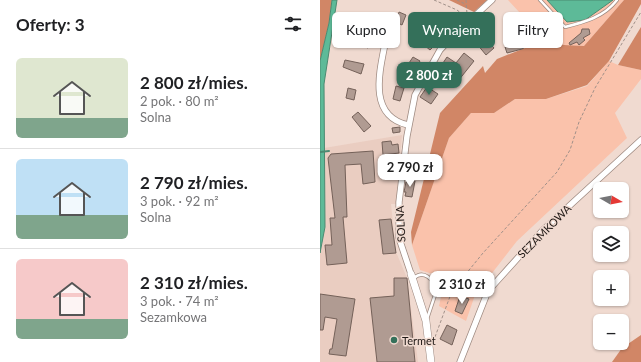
<!DOCTYPE html>
<html lang="pl">
<meta charset="utf-8">
<style>
:root{--surface:#fff;--page:#f6f6f6;--text:#202124;--muted:#757577;--line:#e0e0e0;--accent:#34705a}
body{margin:0;font-family:Lato,sans-serif;background:var(--page);color:var(--text);height:100vh;display:flex;flex-direction:column;font-size:15px;white-space:nowrap}
*{box-sizing:border-box;margin:0}
p{font-size:13px;color:var(--muted)}
.icon{flex:none;width:22px;height:22px;fill:none;stroke:currentColor;stroke-width:2;stroke-linecap:round;stroke-linejoin:round}
.map{position:relative;flex:1;overflow:hidden}
.panel{display:flex;flex-direction:column;background:var(--surface);width:320px}
.panel>*{flex:none}
.top-card{position:absolute;left:12px;top:12px;width:249px;height:36px;display:flex;gap:8px}
.needle{width:26px;rotate:99deg}
.controls{position:absolute;left:273px;top:182px;display:grid;gap:8px}
.controls a{display:grid;place-items:center;width:36px;height:36px;border-radius:6px;background:var(--surface);box-shadow:0 1px 3px #0004;font-size:20px}
.price{position:absolute;translate:-50% -34px;padding:0 9px;border-radius:8px;background:#fff;color:#222;font-size:13px;line-height:26px;filter:drop-shadow(0 1px 2px #0008)}
.price::after{content:'';position:absolute;left:50%;top:24px;width:12px;height:9px;margin-left:-6px;background:inherit;clip-path:polygon(0 0,100% 0,50% 100%)}
.price.current{background:var(--accent);color:#fff}
ul{padding:0;list-style:none}
li{display:flex;align-items:center;gap:12px;height:100px;padding:0 16px}
li+li{border-top:1px solid var(--line)}
li span{display:grid;place-items:center;flex:none;width:112px;height:80px;border-radius:6px;color:#555}
li>.icon{margin-inline-start:auto}
span .icon{width:48px;height:48px;fill:#fffc;stroke-width:1}
li b{font-size:17px}
h2{display:flex;justify-content:space-between;align-items:center;height:48px;padding:0 16px;font-size:17px}
.chip{padding:0 14px;border-radius:6px;background:var(--surface);box-shadow:0 1px 3px #0004;font-size:14px;line-height:36px}
.chip.current{background:var(--accent);color:#fff}
main{display:flex;flex:1;min-height:0}
.map>svg:first-child{display:block}
.built{fill:#eacdc1}
.green{fill:#fac2ab}
.forest{fill:#d18666}
.water{fill:#5dba98;stroke:#4b8a71}
.lines{fill:none;stroke-linecap:round;stroke-linejoin:round}
.stream{stroke:#4b8a71;stroke-width:2}
.building{fill:#b09b92;stroke:#746159}
.lane-casing{stroke:#9e8a81;stroke-width:4}
.street-casing{stroke:#9e8a81;stroke-width:7}
.secondary-casing{stroke:#9e8a81;stroke-width:8}
.path{stroke:#a09089;stroke-width:1;stroke-dasharray:3 2;stroke-linecap:butt}
.lane{stroke:#fff;stroke-width:2.5}
.street{stroke:#fff;stroke-width:5.5}
.secondary{stroke:#fff;stroke-width:7}
.poi-dot{fill:#34705a;stroke:#f0dad0;stroke-width:1.5}
.labels{text-anchor:middle;dominant-baseline:central;stroke-width:3;stroke-linejoin:round;paint-order:stroke}
.street-label{font-size:11px;fill:#201916;stroke:#f0dad0}
.poi-label{font-size:11px;fill:#201916;stroke:#f0dad0;text-anchor:start}
</style>
<main>
<section class="panel">
<h2>Oferty: 3<svg class="icon" aria-label="filters" viewBox="0 0 24 24"><path d="M4 7h16M4 17h16"/><circle cx="9" cy="7" r="2"/><circle cx="15" cy="17" r="2"/></svg></h2>
<ul>
<li><span style="background:linear-gradient(#dfe7d0 75%,#7fa58c 0)"><svg class="icon" aria-label="home" viewBox="0 0 24 24"><path d="M3 11l9-7 9 7M6 9v11h12V9"/></svg></span><div><b>2 800 zł/mies.</b><p>2 pok. · 80 m²</p><p>Solna</p></div></li>
<li><span style="background:linear-gradient(#bfe0f5 70%,#7fa58c 0)"><svg class="icon" aria-label="home" viewBox="0 0 24 24"><path d="M3 11l9-7 9 7M6 9v11h12V9"/></svg></span><div><b>2 790 zł/mies.</b><p>3 pok. · 92 m²</p><p>Solna</p></div></li>
<li><span style="background:linear-gradient(#f6c9c9 75%,#7fa58c 0)"><svg class="icon" aria-label="home" viewBox="0 0 24 24"><path d="M3 11l9-7 9 7M6 9v11h12V9"/></svg></span><div><b>2 310 zł/mies.</b><p>3 pok. · 74 m²</p><p>Sezamkowa</p></div></li>
</ul>
</section>
<div class="map">
<svg width="321" height="362" viewBox="0 0 321 362">
<rect width="100%" height="100%" fill="#f0dad0"/>
<polygon class="built" points="82,135 76,204 71,204 76,252 87,278 98,362 0,362 0,253 5,227 4,148"/>
<g class="green">
<polygon points="188,0 227,0 247,22 265,20 293,0 304,0 264,46 244,45 225,40"/>
<polygon points="289,61 298,65 321,70 321,79 295,113 307,138 197,241 155,295 146,321 119,306 125,278 100,270 92,245 129,138 151,113 174,113 195,99 226,99 267,86"/>
</g>
<g class="forest">
<polygon points="0,0 12,0 9,23 0,61"/>
<polygon points="129,0 167,0 154,12"/>
<polygon points="304,0 321,0 321,4 289,61 267,85 226,99 195,99 174,113 151,113 129,138 92,245 91,232 120,113 163,66 165,73 177,59 225,40 244,45 264,46"/>
<polygon points="321,27 321,70 298,65"/>
<polygon points="321,335 321,362 292,362 302,348"/>
</g>
<g class="water">
<polygon points="12,0 17,0 4,84 5,227 0,253 0,61 9,23"/>
<polygon points="227,0 293,0 265,20 247,22"/>
</g>
<g class="lines">
<polyline class="stream" points="0,152 9,151"/>
</g>
<g class="building">
<polygon points="79,12 86,15 82,25 78,23 76,32 65,29 66,22 72,23 72,20 67,16 77,18"/>
<polygon points="49,24 52,25 49,36 52,37 48,48 41,45"/>
<polygon points="153,25 174,48 166,55 157,44 158,33 149,42 142,35"/>
<polygon points="262,29 269,29 270,34 263,38 265,40 259,45 257,42 250,45 249,43 261,33"/>
<polygon points="113,34 119,41 110,50 104,45"/>
<polygon points="215,34 218,40 202,49 187,53 185,47 200,43"/>
<polygon points="144,53 154,61 138,81 119,69 127,57 136,63"/>
<polygon points="93,57 100,61 94,71 87,66"/>
<polygon points="25,60 44,64 41,74 23,67"/>
<polygon points="76,86 84,88 80,101 73,99"/>
<polygon points="107,87 118,94 111,104 100,97"/>
<polygon points="28,88 36,90 34,100 26,98"/>
<polygon points="38,112 51,126 44,132 32,117"/>
<polygon points="80,127 80,132 73,133 72,128"/>
<polygon points="71,141 72,145 78,144 79,153 63,155 62,142"/>
<polygon points="53,151 55,182 43,184 41,164 25,165 27,217 23,217 27,263 7,265 5,245 12,245 10,218 15,218 8,158 11,154"/>
<polygon points="88,179 95,181 92,197 85,196 86,192 84,192 86,182 88,182"/>
<polygon points="71,219 76,253 63,254 59,220"/>
<polygon points="74,278 87,278 95,362 57,362 50,298 74,296"/>
<polygon points="0,294 35,299 26,356 9,354 10,349 12,349 17,319 5,317 3,330 0,330"/>
<polygon points="140,296 149,299 142,314 135,311"/>
<polygon points="127,325 137,330 132,345 120,339"/>
</g>
<g class="lines">
<defs>
<g id="lane">
<path d="M220,0L245,27C265,22 284,17 297,0"/>
<path d="M94,278C104,269 113,280 117,289L107,319"/>
</g>
<g id="street">
<path d="M67,33C62,64 44,115 88,125"/>
<polyline points="91,274 79,238 79,202 87,136 95,95 120,50 133,36 172,0"/>
<polyline points="140,362 168,291 223,230 321,140"/>
</g>
<polyline id="secondary" points="91,274 106,321 111,362"/>
</defs>
<use href="#lane" class="lane-casing"/>
<use href="#street" class="street-casing"/>
<use href="#secondary" class="secondary-casing"/>
<g class="path">
<polyline points="114,0 137,10 146,17"/>
<polyline points="137,0 145,4"/>
<polyline points="146,0 147,14"/>
<polyline points="115,337 132,291 163,253 237,172 250,150 259,122 275,88 321,12"/>
</g>
<use href="#lane" class="lane"/>
<use href="#street" class="street"/>
<use href="#secondary" class="secondary"/>
</g>
<circle class="poi-dot" cx="74" cy="340" r="4"/>
<g class="labels">
<g class="street-label">
<text transform="translate(80 224) rotate(-93)">SOLNA</text>
<text transform="translate(224 231) rotate(-45)">SEZAMKOWA</text>
</g>
<g class="poi-label">
<text x="82" y="340">Termet</text>
</g>
</g>
</svg>
<div class="controls">
<a><svg class="needle" viewBox="-14 -14 28 28"><path d="M0-13l5 13h-10z" fill="#e53935"/><path d="M0 13l5-13h-10z" fill="#757577"/></svg></a>
<a><svg class="icon" aria-label="layers" viewBox="0 0 24 24"><path d="M12 4l9 5-9 5-9-5zM3 14l9 5 9-5"/></svg></a>
<a>+</a>
<a>−</a>
</div>
<b class="price current" style="left:109px;top:96px">2 800 zł</b>
<b class="price" style="left:90px;top:188px">2 790 zł</b>
<b class="price" style="left:142px;top:305px">2 310 zł</b>
<div class="top-card">
<a class="chip">Kupno</a>
<a class="chip current">Wynajem</a>
<a class="chip">Filtry</a>
</div>
</div>
</main>
